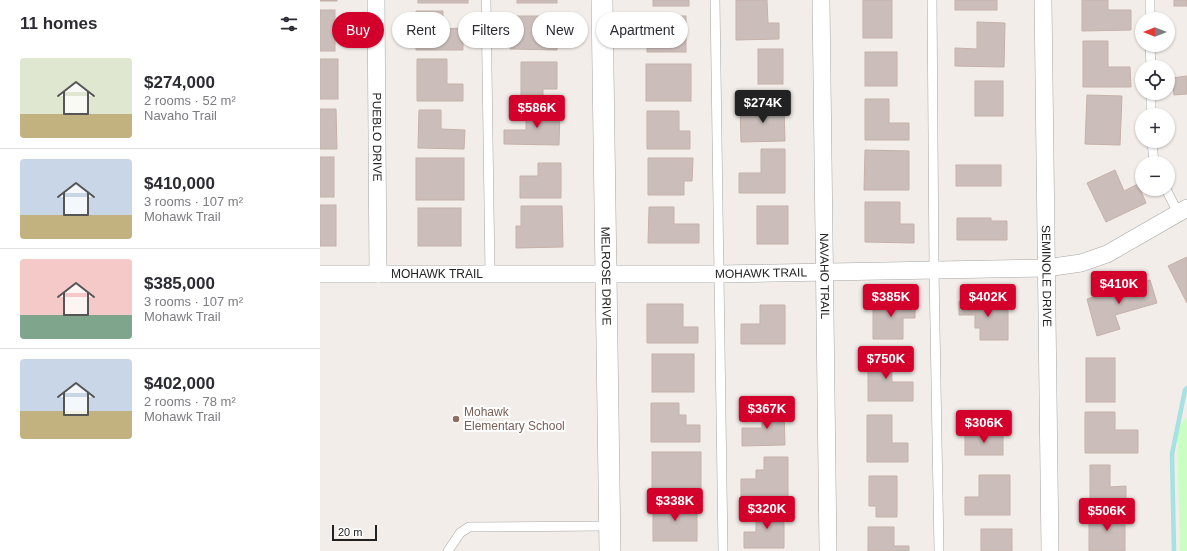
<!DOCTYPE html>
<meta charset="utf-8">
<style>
:root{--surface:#fff;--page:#f7f7f7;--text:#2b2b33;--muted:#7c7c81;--line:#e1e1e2;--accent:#d3002b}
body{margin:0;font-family:Helvetica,sans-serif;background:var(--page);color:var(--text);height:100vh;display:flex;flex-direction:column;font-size:15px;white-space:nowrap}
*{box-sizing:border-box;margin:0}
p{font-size:13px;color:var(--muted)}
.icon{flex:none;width:22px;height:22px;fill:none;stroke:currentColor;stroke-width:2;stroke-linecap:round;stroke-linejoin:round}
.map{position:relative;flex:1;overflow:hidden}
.side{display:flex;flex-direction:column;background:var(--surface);width:320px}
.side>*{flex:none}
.banner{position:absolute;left:12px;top:12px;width:380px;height:36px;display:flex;gap:8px}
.needle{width:26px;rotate:270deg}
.controls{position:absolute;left:815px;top:12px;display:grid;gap:8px}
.controls a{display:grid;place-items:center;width:40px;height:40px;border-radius:50%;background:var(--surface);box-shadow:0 1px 3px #0004;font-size:20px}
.scale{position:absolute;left:12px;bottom:10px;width:45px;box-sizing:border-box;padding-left:4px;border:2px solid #222;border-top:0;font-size:11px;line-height:14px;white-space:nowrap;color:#222;-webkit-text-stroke:3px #fff;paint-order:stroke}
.price{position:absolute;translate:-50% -34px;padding:0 9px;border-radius:4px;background:var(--accent);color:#fff;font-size:13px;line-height:26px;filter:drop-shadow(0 1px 2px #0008)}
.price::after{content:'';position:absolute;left:50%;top:24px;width:12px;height:9px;margin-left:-6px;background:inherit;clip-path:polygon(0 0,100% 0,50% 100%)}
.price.selected{background:#222;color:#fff}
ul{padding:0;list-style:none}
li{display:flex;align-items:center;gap:12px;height:100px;padding:0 20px}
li+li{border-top:1px solid var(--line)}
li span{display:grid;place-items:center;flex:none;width:112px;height:80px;border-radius:4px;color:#555}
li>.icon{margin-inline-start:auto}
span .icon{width:48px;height:48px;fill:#fffc;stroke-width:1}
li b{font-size:17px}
h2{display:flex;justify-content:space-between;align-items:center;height:48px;padding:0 20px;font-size:17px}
.pill{padding:0 14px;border-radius:18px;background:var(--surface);box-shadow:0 1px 3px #0004;font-size:14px;line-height:36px}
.pill.selected{background:var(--accent);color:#fff}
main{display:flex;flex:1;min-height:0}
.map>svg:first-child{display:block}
.park{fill:#cbfec3}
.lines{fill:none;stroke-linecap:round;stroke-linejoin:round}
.stream{stroke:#a5e2e3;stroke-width:4.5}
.building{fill:#cbbeba;stroke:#c6b0a9}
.service-casing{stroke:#a6a6a6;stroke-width:10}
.minor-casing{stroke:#a6a6a6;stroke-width:18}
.tertiary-casing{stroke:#a6a6a6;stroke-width:22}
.service{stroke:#fff;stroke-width:9}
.minor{stroke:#fff;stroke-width:17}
.tertiary{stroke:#fff;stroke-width:21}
.education-dot{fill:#8d6e63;stroke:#fff;stroke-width:1.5}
.labels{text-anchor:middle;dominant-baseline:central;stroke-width:4;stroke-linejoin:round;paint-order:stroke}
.street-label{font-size:12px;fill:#222;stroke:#fff}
.education-label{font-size:12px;fill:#785e54;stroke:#fff;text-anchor:start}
</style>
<main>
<section class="side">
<h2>11 homes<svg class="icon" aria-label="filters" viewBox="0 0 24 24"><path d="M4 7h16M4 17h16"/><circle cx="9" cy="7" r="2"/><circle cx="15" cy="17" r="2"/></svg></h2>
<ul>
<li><span style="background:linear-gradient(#dfe7d0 70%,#c2b280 0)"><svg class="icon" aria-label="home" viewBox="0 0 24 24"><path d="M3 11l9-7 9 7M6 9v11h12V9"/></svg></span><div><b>$274,000</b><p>2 rooms · 52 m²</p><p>Navaho Trail</p></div></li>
<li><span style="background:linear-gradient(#c9d6e8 70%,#c2b280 0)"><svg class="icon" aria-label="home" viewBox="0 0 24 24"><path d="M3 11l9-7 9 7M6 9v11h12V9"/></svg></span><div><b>$410,000</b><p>3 rooms · 107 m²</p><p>Mohawk Trail</p></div></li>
<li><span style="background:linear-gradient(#f6c9c9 70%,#7fa58c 0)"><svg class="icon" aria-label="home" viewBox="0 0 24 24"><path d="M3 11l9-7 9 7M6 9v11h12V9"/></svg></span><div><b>$385,000</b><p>3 rooms · 107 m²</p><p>Mohawk Trail</p></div></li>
<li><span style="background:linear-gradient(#c9d6e8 65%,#c2b280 0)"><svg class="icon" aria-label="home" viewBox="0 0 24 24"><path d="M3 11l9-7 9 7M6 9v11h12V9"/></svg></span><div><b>$402,000</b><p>2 rooms · 78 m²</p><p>Mohawk Trail</p></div></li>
</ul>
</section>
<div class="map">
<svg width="867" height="551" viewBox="0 0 867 551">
<rect width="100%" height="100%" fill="#f2ede8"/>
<polygon class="park" points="867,417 867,551 860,551 857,429"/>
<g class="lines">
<polyline class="stream" points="854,551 852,454 865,390 867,388"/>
</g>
<g class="building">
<rect x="0" y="0" width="17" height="1"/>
<rect x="98" y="0" width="50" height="3"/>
<rect x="197" y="0" width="40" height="3"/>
<rect x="333" y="0" width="36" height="6"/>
<polygon points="416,0 447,0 448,23 459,23 459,39 416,40"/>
<rect x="543" y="0" width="29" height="38"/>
<rect x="635" y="0" width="42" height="10"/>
<polygon points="762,0 788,0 788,10 811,10 811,30 762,31"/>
<rect x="854" y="0" width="13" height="6"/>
<rect x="0" y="10" width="15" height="41"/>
<polygon points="96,11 123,11 123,29 143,28 143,50 96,50"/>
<polygon points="190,16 238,16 237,50 190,49"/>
<rect x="327" y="16" width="39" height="36"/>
<polygon points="657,22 685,23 684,67 635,66 635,48 657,49"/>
<polygon points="763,41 788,41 788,67 810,67 811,87 763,87"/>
<rect x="438" y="49" width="25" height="35"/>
<rect x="545" y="52" width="32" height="34"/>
<rect x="0" y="59" width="18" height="40"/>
<polygon points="97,59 127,59 127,84 143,84 143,101 97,101"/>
<polygon points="201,62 237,62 237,89 223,89 223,99 201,99"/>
<rect x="326" y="64" width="45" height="37"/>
<polygon points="867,76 867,94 854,95 852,78"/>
<rect x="655" y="81" width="28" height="35"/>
<polygon points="767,95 802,96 800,145 765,144"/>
<polygon points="545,99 569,99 569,123 589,123 589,140 545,140"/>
<polygon points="464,106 465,141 421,142 420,108"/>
<polygon points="0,109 16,109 17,149 0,149"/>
<polygon points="99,110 121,110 121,129 145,130 144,149 98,148"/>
<polygon points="206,110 240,110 239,145 184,144 184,130 206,130"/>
<polygon points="327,111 359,111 359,131 370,131 370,149 327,149"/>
<polygon points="441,149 465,149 465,193 419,193 419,173 441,173"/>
<polygon points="545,150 589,151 589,190 544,190"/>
<rect x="0" y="157" width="14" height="40"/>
<rect x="96" y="158" width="48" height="42"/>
<polygon points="328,158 373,158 372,181 364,181 364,195 328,195"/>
<polygon points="218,163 241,163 241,198 200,198 200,176 218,176"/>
<rect x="636" y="165" width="45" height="21"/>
<polygon points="795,170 804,191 818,184 826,203 786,222 767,183"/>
<polygon points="545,202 580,202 580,224 594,224 594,243 545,242"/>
<rect x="0" y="205" width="16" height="41"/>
<polygon points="201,206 242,206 243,247 196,248 196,226 201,226"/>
<rect x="437" y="206" width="31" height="38"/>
<polygon points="329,207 354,207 354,224 379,224 379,243 328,243"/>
<rect x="98" y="208" width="43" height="38"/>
<polygon points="637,218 671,218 671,221 687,221 687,240 637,240"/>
<polygon points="867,257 867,303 848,266"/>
<polygon points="830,280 837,303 795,315 800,329 777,336 767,299"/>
<polygon points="553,301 595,301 595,318 583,318 583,339 553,339"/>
<polygon points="639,301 688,301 688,340 660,340 660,328 655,328 655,315 639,315"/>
<polygon points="327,304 363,304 363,327 378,327 378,343 327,343"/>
<polygon points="440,305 465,305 465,344 421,344 421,324 440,324"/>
<polygon points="548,352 571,352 572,382 593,382 593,401 548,401"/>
<rect x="332" y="354" width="42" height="38"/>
<rect x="766" y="358" width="29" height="44"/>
<polygon points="331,403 359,403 359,415 366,415 366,425 380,425 380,442 331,442"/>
<polygon points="442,409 464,409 465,445 422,446 422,428 442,428"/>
<polygon points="765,412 795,412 795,430 818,430 818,453 765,453"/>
<polygon points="547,415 572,415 572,443 588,443 588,462 547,462"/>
<rect x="645" y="432" width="38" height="23"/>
<rect x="332" y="452" width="49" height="40"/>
<polygon points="444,457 468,457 468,499 421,499 421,479 436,479 436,470 444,470"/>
<polygon points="770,465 790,465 790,487 806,486 806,504 770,504"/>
<polygon points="659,475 690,475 690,515 645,515 645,497 659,497"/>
<polygon points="549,476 577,476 577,517 556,517 556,506 549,506"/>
<rect x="333" y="502" width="44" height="39"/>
<polygon points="436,509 464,509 464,548 424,548 424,532 436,532"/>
<rect x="769" y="512" width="36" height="39"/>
<polygon points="548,527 574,527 574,546 589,546 589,551 548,551"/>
<rect x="661" y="529" width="31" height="22"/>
</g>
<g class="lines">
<defs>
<g id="service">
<polyline points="166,0 170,274"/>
<polyline points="395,0 403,551"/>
<polyline points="612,0 614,270 619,551"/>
<polyline points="830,0 830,19"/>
<polyline points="830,45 831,67"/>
<polyline points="831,93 831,115"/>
<polyline points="832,141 834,163"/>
<polyline points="846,189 858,213"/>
<polyline points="128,551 140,533 149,527 290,526"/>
</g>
<g id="minor">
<path id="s1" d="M56,0L58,274"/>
<path id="s2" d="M501,0L508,551"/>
<path id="s3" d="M723,0L730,551"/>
<path id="s4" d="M0,274H399L726,268L761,263L787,254L867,208"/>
</g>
<g id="tertiary">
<path id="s5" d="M282,0L290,551"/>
</g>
</defs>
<use href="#service" class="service-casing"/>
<use href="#minor" class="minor-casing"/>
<use href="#tertiary" class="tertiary-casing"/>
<use href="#service" class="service"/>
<use href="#minor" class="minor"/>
<use href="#tertiary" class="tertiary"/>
</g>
<circle class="education-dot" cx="136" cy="419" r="4"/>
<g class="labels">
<g class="street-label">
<text stroke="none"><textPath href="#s1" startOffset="137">PUEBLO DRIVE</textPath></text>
<text stroke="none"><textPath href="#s4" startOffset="441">MOHAWK TRAIL</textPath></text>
<text stroke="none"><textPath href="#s4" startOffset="117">MOHAWK TRAIL</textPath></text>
<text stroke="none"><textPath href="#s2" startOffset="276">NAVAHO TRAIL</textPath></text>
<text stroke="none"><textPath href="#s5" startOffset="276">MELROSE DRIVE</textPath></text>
<text stroke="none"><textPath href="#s3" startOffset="276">SEMINOLE DRIVE</textPath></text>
</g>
<g class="education-label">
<text x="144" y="412">Mohawk<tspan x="144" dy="14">Elementary School</tspan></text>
</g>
</g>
</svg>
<div class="controls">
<a><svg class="needle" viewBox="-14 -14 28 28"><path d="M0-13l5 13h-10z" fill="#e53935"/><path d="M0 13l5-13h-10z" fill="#7c7c81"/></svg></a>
<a><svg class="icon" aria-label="locate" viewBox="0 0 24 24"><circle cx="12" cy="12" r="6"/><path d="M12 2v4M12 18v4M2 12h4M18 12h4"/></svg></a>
<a>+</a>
<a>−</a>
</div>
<div class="scale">20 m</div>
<b class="price selected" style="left:443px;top:124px">$274K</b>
<b class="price" style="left:217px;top:129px">$586K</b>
<b class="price" style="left:799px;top:305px">$410K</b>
<b class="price" style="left:571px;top:318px">$385K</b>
<b class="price" style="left:668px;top:318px">$402K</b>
<b class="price" style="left:566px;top:380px">$750K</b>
<b class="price" style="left:447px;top:430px">$367K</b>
<b class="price" style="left:664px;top:444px">$306K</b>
<b class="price" style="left:355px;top:522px">$338K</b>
<b class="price" style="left:447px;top:530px">$320K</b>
<b class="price" style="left:787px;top:532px">$506K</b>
<div class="banner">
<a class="pill selected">Buy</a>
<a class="pill">Rent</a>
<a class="pill">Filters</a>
<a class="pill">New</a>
<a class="pill">Apartment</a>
</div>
</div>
</main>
